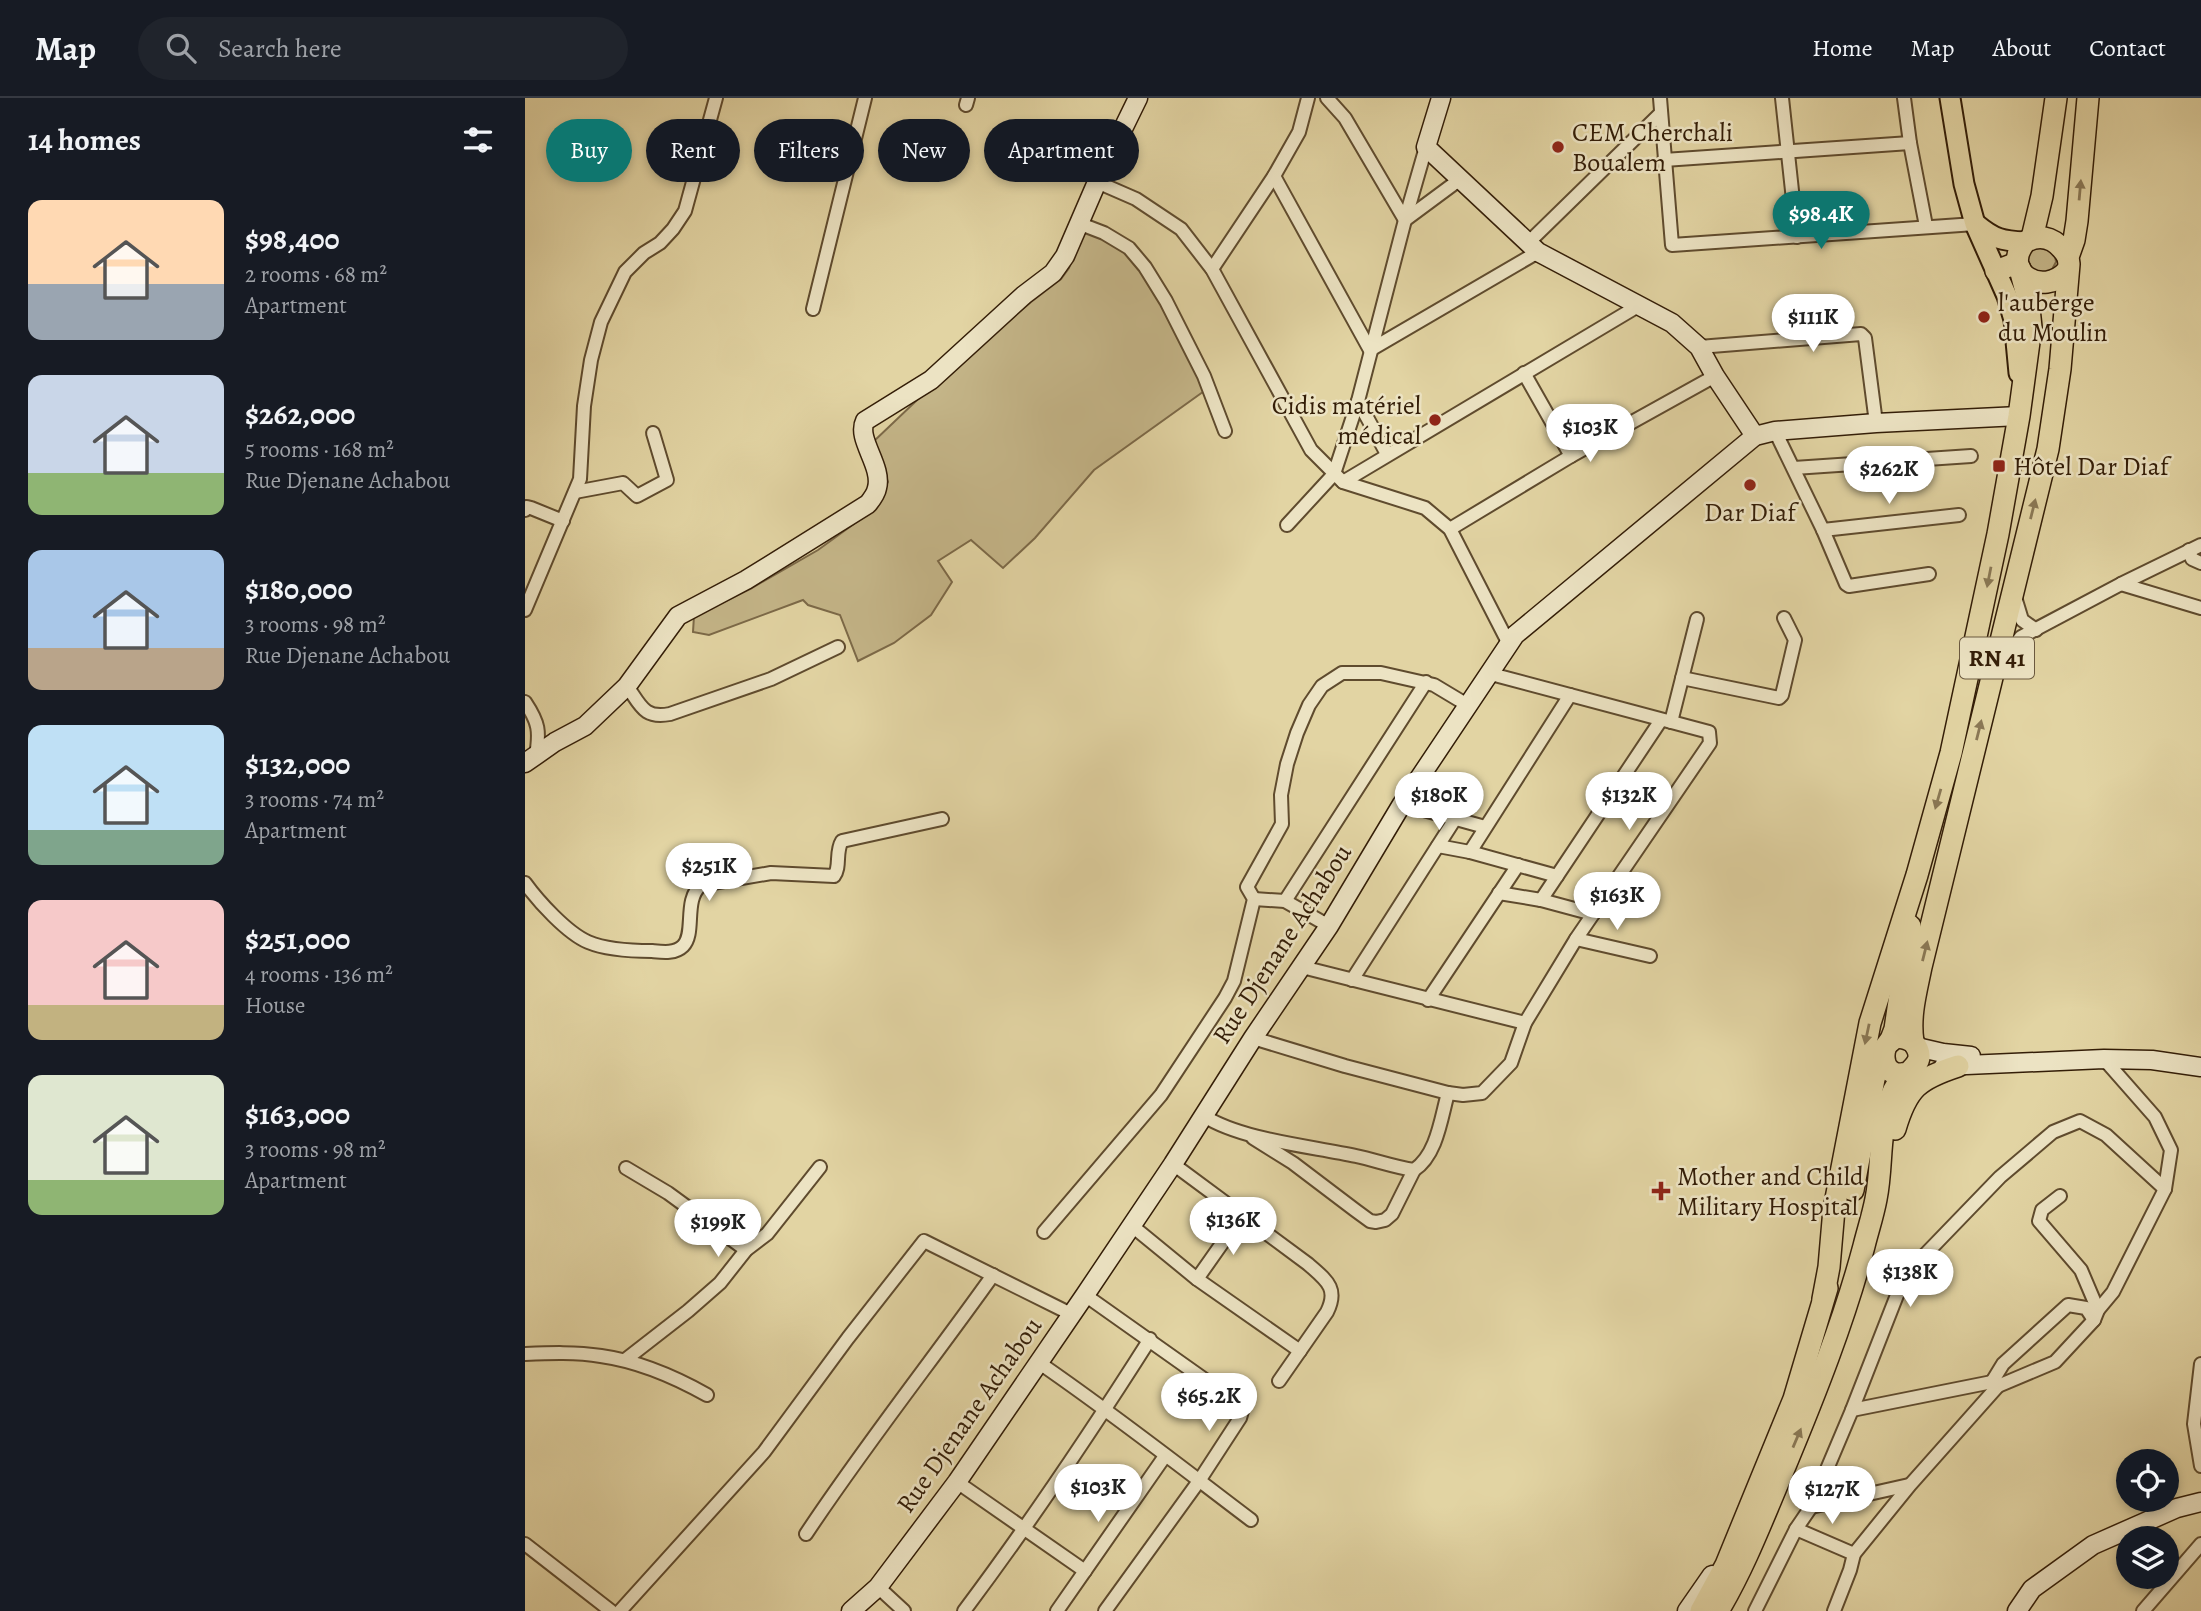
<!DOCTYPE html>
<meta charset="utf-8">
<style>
:root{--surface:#171b24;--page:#20242c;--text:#f1f3f6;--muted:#9ea1a6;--line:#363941;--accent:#0f766e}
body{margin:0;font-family:Alegreya,serif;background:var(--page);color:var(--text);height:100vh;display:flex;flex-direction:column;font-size:26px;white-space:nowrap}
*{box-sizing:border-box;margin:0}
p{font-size:23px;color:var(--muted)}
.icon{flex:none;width:38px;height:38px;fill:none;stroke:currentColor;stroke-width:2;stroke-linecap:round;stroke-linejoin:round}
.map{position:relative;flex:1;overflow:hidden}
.sheet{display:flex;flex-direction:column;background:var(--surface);width:525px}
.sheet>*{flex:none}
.top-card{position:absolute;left:21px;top:21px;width:665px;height:63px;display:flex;gap:14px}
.buttons{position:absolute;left:1591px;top:1351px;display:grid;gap:14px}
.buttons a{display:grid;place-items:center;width:63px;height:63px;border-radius:50%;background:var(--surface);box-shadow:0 4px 10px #0003;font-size:35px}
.price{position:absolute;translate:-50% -60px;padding:0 16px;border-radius:24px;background:#fff;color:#222;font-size:23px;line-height:46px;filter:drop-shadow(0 2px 4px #0008)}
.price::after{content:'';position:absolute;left:50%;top:42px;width:21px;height:16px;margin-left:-10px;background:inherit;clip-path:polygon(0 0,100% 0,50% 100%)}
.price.current{background:var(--accent);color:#fff}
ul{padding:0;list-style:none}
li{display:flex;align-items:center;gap:21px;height:175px;padding:0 28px}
li span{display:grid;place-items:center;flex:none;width:196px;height:140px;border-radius:14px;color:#555}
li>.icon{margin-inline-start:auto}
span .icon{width:84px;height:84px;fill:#fffc;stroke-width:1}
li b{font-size:30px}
h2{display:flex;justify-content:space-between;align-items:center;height:84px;padding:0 28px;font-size:30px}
.chip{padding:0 24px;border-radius:32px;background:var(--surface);box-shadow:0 4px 10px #0003;font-size:24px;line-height:63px}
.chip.current{background:var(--accent);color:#fff}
header{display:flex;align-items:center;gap:42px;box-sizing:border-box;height:98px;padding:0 35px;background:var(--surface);border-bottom:2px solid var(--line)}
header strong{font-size:33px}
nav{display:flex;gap:38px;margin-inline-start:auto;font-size:24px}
.search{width:490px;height:63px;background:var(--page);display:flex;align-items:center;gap:18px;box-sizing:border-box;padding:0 24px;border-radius:38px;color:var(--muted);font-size:26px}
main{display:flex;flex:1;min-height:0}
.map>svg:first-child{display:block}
.green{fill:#c4b588;stroke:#7c6948;stroke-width:2}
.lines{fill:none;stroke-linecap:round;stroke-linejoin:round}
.street-casing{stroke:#5f4b2e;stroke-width:16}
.secondary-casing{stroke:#331d07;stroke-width:21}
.primary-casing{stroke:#331d07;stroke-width:23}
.highway-casing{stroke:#331d07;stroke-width:24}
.street{stroke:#ece3c3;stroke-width:12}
.secondary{stroke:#ece3c3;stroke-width:18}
.primary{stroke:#e2d4a3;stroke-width:19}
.highway{stroke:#e2d4a3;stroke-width:21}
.oneway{fill:#8a7855}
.poi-dot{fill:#8f2418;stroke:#ece3c3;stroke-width:2.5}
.labels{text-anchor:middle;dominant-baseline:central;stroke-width:5;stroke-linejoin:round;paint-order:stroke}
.shield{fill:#ece3c3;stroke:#6a583f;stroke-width:2}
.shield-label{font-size:24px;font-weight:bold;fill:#331d07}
.poi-label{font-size:26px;fill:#331d07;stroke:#ece3c3;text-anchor:start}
.street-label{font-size:26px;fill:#331d07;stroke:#ece3c3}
</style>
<header>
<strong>Map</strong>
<div class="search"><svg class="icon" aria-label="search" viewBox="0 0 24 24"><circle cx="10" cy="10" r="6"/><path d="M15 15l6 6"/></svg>Search here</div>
<nav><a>Home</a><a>Map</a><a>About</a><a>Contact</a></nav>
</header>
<main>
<section class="sheet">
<h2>14 homes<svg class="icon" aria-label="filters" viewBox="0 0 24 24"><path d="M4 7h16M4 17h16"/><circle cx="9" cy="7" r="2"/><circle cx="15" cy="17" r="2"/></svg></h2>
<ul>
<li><span style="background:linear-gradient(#ffd9b3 60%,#9aa5b1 0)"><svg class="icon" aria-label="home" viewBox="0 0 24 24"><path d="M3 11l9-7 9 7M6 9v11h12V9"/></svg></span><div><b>$98,400</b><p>2 rooms · 68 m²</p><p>Apartment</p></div></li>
<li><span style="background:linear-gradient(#c9d6e8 70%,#8fb573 0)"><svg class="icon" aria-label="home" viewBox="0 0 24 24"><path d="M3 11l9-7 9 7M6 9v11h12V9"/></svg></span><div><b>$262,000</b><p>5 rooms · 168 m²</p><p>Rue Djenane Achabou</p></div></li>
<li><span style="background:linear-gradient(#a9c7e8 70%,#b9a48a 0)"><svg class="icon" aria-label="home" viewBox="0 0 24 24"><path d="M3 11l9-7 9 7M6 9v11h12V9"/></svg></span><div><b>$180,000</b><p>3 rooms · 98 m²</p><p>Rue Djenane Achabou</p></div></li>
<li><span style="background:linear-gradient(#bfe0f5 75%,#7fa58c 0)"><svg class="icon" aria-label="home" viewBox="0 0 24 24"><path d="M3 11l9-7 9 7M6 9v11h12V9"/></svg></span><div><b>$132,000</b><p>3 rooms · 74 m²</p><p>Apartment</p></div></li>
<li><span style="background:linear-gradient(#f6c9c9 75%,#c2b280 0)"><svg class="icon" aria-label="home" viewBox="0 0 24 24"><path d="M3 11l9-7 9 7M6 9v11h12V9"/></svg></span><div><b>$251,000</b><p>4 rooms · 136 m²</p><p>House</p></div></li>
<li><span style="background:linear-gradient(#dfe7d0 75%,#8fb573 0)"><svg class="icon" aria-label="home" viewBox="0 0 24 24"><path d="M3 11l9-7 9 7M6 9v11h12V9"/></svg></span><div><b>$163,000</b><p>3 rooms · 98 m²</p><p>Apartment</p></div></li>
</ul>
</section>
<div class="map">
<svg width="1676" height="1513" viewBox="0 0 1676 1513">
<rect width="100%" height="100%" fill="#e2d4a3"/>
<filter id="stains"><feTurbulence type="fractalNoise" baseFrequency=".00286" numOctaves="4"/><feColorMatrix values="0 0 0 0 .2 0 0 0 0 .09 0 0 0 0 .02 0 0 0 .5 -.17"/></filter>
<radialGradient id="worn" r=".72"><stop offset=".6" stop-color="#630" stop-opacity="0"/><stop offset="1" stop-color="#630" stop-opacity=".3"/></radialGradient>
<g class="green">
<polygon points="558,131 591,143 613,165 642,214 664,262 682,291 569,372 510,440 478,470 446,442 413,463 427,484 406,517 369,545 333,563 315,517 283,507 278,502 184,537 168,534 169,518 225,491 293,452 337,420 353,402 363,384 348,344 411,284 506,204 536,181 544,170"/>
<polygon points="1516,147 1530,157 1531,164 1525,175 1508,177 1500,156"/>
</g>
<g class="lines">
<defs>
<g id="street">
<polyline points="802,0 820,20 880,122 934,82"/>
<polyline points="1135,0 1147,147 1450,126"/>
<polyline points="1257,0 1272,139"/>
<polyline points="1379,0 1385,45 1401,128"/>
<polyline points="441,7 443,0"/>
<polyline points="1139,62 1385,45"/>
<polyline points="749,78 845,252 1013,154"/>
<polyline points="572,84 611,101 656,131 687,171 786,352 818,384 900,410 925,431 984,546"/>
<polyline points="553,125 579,135 604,150 620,169 641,203 679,278 700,333"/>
<polyline points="1003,145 1135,16"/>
<polyline points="687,171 749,78 774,34 783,0"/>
<polyline points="288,211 340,0"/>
<polyline points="1174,249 1336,236 1340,240 1351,325"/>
<polyline points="999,275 1046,358"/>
<polyline points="833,303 862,356"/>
<polyline points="1250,333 1298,432 1321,486 1324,488 1404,476"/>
<polyline points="1269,370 1446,358"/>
<polyline points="818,384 1113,208"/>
<polyline points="50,394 98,385 112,398 142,382 128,335"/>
<polyline points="0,412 2,409 6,410 38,423"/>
<polyline points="762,427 809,376 833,303 880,122 901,49"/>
<polyline points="925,431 1046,358 1190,278"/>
<polyline points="1298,432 1434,417"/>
<polyline points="1664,452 1667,461 1676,465"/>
<polyline points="1596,486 1676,510"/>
<polyline points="1490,499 1497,522 1511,532"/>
<polyline points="0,512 55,381 59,308 66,262 76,224 100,174 119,155 135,145 148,131 160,113 191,0"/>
<polyline points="1474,567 1496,539 1596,486 1676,447"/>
<polyline points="1157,580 1254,600 1257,597 1270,542 1259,520"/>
<path d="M102,588C116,608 119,621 145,616L246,581L313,549"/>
<path d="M0,604C14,625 15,633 11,658"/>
<polyline points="1146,624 1172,521"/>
<polyline points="877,706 960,729"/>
<polyline points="913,748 945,754 1032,778"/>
<polyline points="945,754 1045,597"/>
<path d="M0,785C13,803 42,835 63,844C82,852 106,853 127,853C137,854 150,856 158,848C171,835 158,802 176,787L246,775L309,778C316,769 310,754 317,743L417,721"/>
<polyline points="974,795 1016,802 1068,816"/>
<polyline points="729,801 760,803 804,828"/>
<polyline points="1016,802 1136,622"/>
<polyline points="760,803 901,584"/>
<polyline points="1051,841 1125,858"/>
<polyline points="777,869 1000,925"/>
<polyline points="827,882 930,721"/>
<polyline points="903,902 993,767"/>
<polyline points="923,995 938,997 957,995 986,965 1000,925 1051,841 1185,645 1184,634 966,576"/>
<path d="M679,1018C717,1042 785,1048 831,1058C850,1062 869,1069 889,1072C912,1057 916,1020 923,995L820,968L728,940"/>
<polyline points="728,1040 768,1065 830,1112 845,1123 851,1124 860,1122 867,1116 889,1072"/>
<path d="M648,1066L783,1166C801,1182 814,1190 802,1214L754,1283"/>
<polyline points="101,1070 143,1095 221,1152"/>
<polyline points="1535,1098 1517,1112 1514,1123 1556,1172 1573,1212"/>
<polyline points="606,1127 672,1181 775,1253"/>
<polyline points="519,1134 636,997 700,900 709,883 729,801 722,789 757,726 756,697 762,666 772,635 784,607 797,588 817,575 856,575 909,587 944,608"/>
<polyline points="672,1181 717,1117"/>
<polyline points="560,1197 714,1306 717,1313 715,1320 674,1383 580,1513"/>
<path d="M0,1256C25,1255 51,1254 76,1258C112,1263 150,1279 182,1297"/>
<polyline points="100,1262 163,1213 195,1185 221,1152 242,1136 295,1069"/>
<path d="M513,1264C586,1314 656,1369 726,1422"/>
<polyline points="1676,1266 1669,1326 1676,1368"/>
<polyline points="1467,1284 1478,1266 1543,1207 1561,1210 1569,1222"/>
<polyline points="1327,1312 1467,1284 1473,1288 1530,1264 1569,1222 1573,1212 1588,1194 1640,1091 1646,1052 1630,1019 1579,961"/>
<polyline points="432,1384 560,1473"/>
<polyline points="1286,1409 1384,1387"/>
<polyline points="1271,1431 1329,1456"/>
<path d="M281,1436C340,1347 406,1264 468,1177"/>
<polyline points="0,1446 86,1513"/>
<polyline points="353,1489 379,1513"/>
<polyline points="95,1513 239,1354 323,1240 399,1143 546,1216"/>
<path d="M439,1513C505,1425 566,1334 625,1241"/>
<polyline points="532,1513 640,1358"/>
<polyline points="1230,1513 1271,1431 1286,1409 1327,1312 1374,1192 1391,1166 1475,1079 1528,1034 1555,1023 1581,1037 1640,1091"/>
<polyline points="1309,1513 1325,1472 1329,1456 1385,1387 1473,1288"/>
<polyline points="1618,1513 1676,1446"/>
</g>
<g id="secondary">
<polyline points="916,0 901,49 1013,154 1147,225 1174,249 1190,278 1230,338"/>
<path d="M0,665L30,644L60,628L102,588L153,518L221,482L343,406C347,401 351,396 352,390C358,368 331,341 340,323L406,282L499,197L528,175L540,158L572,84L613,0"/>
<polyline points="1392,949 1418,955 1446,958"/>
<polyline points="1419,968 1579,961 1627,962 1676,969"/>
<polyline points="326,1513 353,1489 432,1384 560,1197 648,1066 728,940 804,828 877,706 990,537 1230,338 1250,333 1351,325 1494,318"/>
<polyline points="1162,1513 1187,1477"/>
<polyline points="1492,1513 1507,1491 1568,1447 1652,1410 1676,1404"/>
</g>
<g id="primary">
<polyline points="1425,0 1439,86 1450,126 1482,198 1489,222 1494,275"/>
<path d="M1451,126C1469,141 1477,143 1500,144"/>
</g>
<g id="highway">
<polyline points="1507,140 1517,98 1531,0"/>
<polyline points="1471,173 1492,165"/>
<path d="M1542,173C1518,200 1475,174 1500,144C1517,134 1533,142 1543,159"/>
<polyline points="1365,944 1370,931 1385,828"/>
<path d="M1388,944C1384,918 1391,894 1396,869L1523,351L1535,271L1544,166L1543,159L1549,142L1552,123L1563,0"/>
<path d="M1370,1031C1382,990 1393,981 1433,968"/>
<polyline points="1328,1092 1349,981 1358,954"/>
<polyline points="1298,1201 1304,1169 1309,1111 1345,925 1392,777 1426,655 1473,436 1494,318 1506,229 1503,201 1495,171"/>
<polyline points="1176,1513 1201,1467 1269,1301 1302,1190"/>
<path d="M1193,1513C1220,1468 1239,1417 1260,1368C1290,1296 1319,1223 1339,1148C1343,1132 1348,1117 1351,1101C1357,1072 1354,1040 1362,1011C1365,1001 1368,991 1375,983C1387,970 1403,963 1388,944C1351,922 1348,991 1387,973"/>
</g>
</defs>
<use href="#street" class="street-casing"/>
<use href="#secondary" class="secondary-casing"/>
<use href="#primary" class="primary-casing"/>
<use href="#highway" class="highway-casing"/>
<use href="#street" class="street"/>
<use href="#secondary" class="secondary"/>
<use href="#primary" class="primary"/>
<use href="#highway" class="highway"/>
</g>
<defs><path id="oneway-solid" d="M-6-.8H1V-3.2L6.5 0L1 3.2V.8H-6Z" transform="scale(1.75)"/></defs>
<g class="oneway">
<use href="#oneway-solid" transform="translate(1555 92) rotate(-85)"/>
<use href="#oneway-solid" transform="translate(1508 411) rotate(-76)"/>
<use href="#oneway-solid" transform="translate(1464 479) rotate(101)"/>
<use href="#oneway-solid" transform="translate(1454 632) rotate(-76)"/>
<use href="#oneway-solid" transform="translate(1413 701) rotate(106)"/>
<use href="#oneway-solid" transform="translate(1400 853) rotate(-76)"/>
<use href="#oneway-solid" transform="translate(1342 936) rotate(102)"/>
<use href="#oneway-solid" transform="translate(1272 1340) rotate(-67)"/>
</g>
<g class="poi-dot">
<circle cx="1033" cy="49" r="7"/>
<circle cx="1459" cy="219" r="7"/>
<circle cx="910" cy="322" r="7"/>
<rect x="1467" y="361" width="14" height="14" rx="3.5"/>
<circle cx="1225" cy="387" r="7"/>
<path d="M1132.5 1082.5h7v7h7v7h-7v7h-7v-7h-7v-7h7z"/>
</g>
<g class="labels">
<rect class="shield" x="1435" y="539.5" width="74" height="41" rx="5"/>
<g class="shield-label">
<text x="1472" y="560">RN 41</text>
</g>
<g class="poi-label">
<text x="1047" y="34">CEM Cherchali<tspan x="1047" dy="30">Boualem</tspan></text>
<text x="1473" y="204">l'auberge<tspan x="1473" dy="30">du Moulin</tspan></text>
<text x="896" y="307" text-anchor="end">Cidis matériel<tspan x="896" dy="30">médical</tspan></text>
<text x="1488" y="368">Hôtel Dar Diaf</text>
<text x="1225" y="414" text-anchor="middle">Dar Diaf</text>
<text x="1152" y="1078">Mother and Child<tspan x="1152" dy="30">Military Hospital</tspan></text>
</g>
<g class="street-label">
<text transform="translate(757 846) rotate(-57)">Rue Djenane Achabou</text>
<text transform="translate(444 1317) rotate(-55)">Rue Djenane Achabou</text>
</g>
</g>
<rect width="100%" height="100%" filter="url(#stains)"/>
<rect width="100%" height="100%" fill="url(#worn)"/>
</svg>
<div class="buttons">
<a><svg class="icon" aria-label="locate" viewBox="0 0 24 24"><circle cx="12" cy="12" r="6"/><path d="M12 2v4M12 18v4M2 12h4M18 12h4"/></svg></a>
<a><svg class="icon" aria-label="layers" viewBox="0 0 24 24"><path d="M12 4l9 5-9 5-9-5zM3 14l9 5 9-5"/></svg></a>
</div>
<b class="price current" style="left:1296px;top:153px">$98.4K</b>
<b class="price" style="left:1288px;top:256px">$111K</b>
<b class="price" style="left:1065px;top:366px">$103K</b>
<b class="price" style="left:1364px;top:408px">$262K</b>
<b class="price" style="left:914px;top:734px">$180K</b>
<b class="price" style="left:1104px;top:734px">$132K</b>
<b class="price" style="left:184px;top:805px">$251K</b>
<b class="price" style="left:1092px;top:834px">$163K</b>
<b class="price" style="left:708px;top:1159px">$136K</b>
<b class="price" style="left:193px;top:1161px">$199K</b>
<b class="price" style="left:1385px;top:1211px">$138K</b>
<b class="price" style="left:684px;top:1335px">$65.2K</b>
<b class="price" style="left:573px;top:1426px">$103K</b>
<b class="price" style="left:1307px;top:1428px">$127K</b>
<div class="top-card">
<a class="chip current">Buy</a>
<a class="chip">Rent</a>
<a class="chip">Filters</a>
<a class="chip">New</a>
<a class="chip">Apartment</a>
</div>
</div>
</main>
